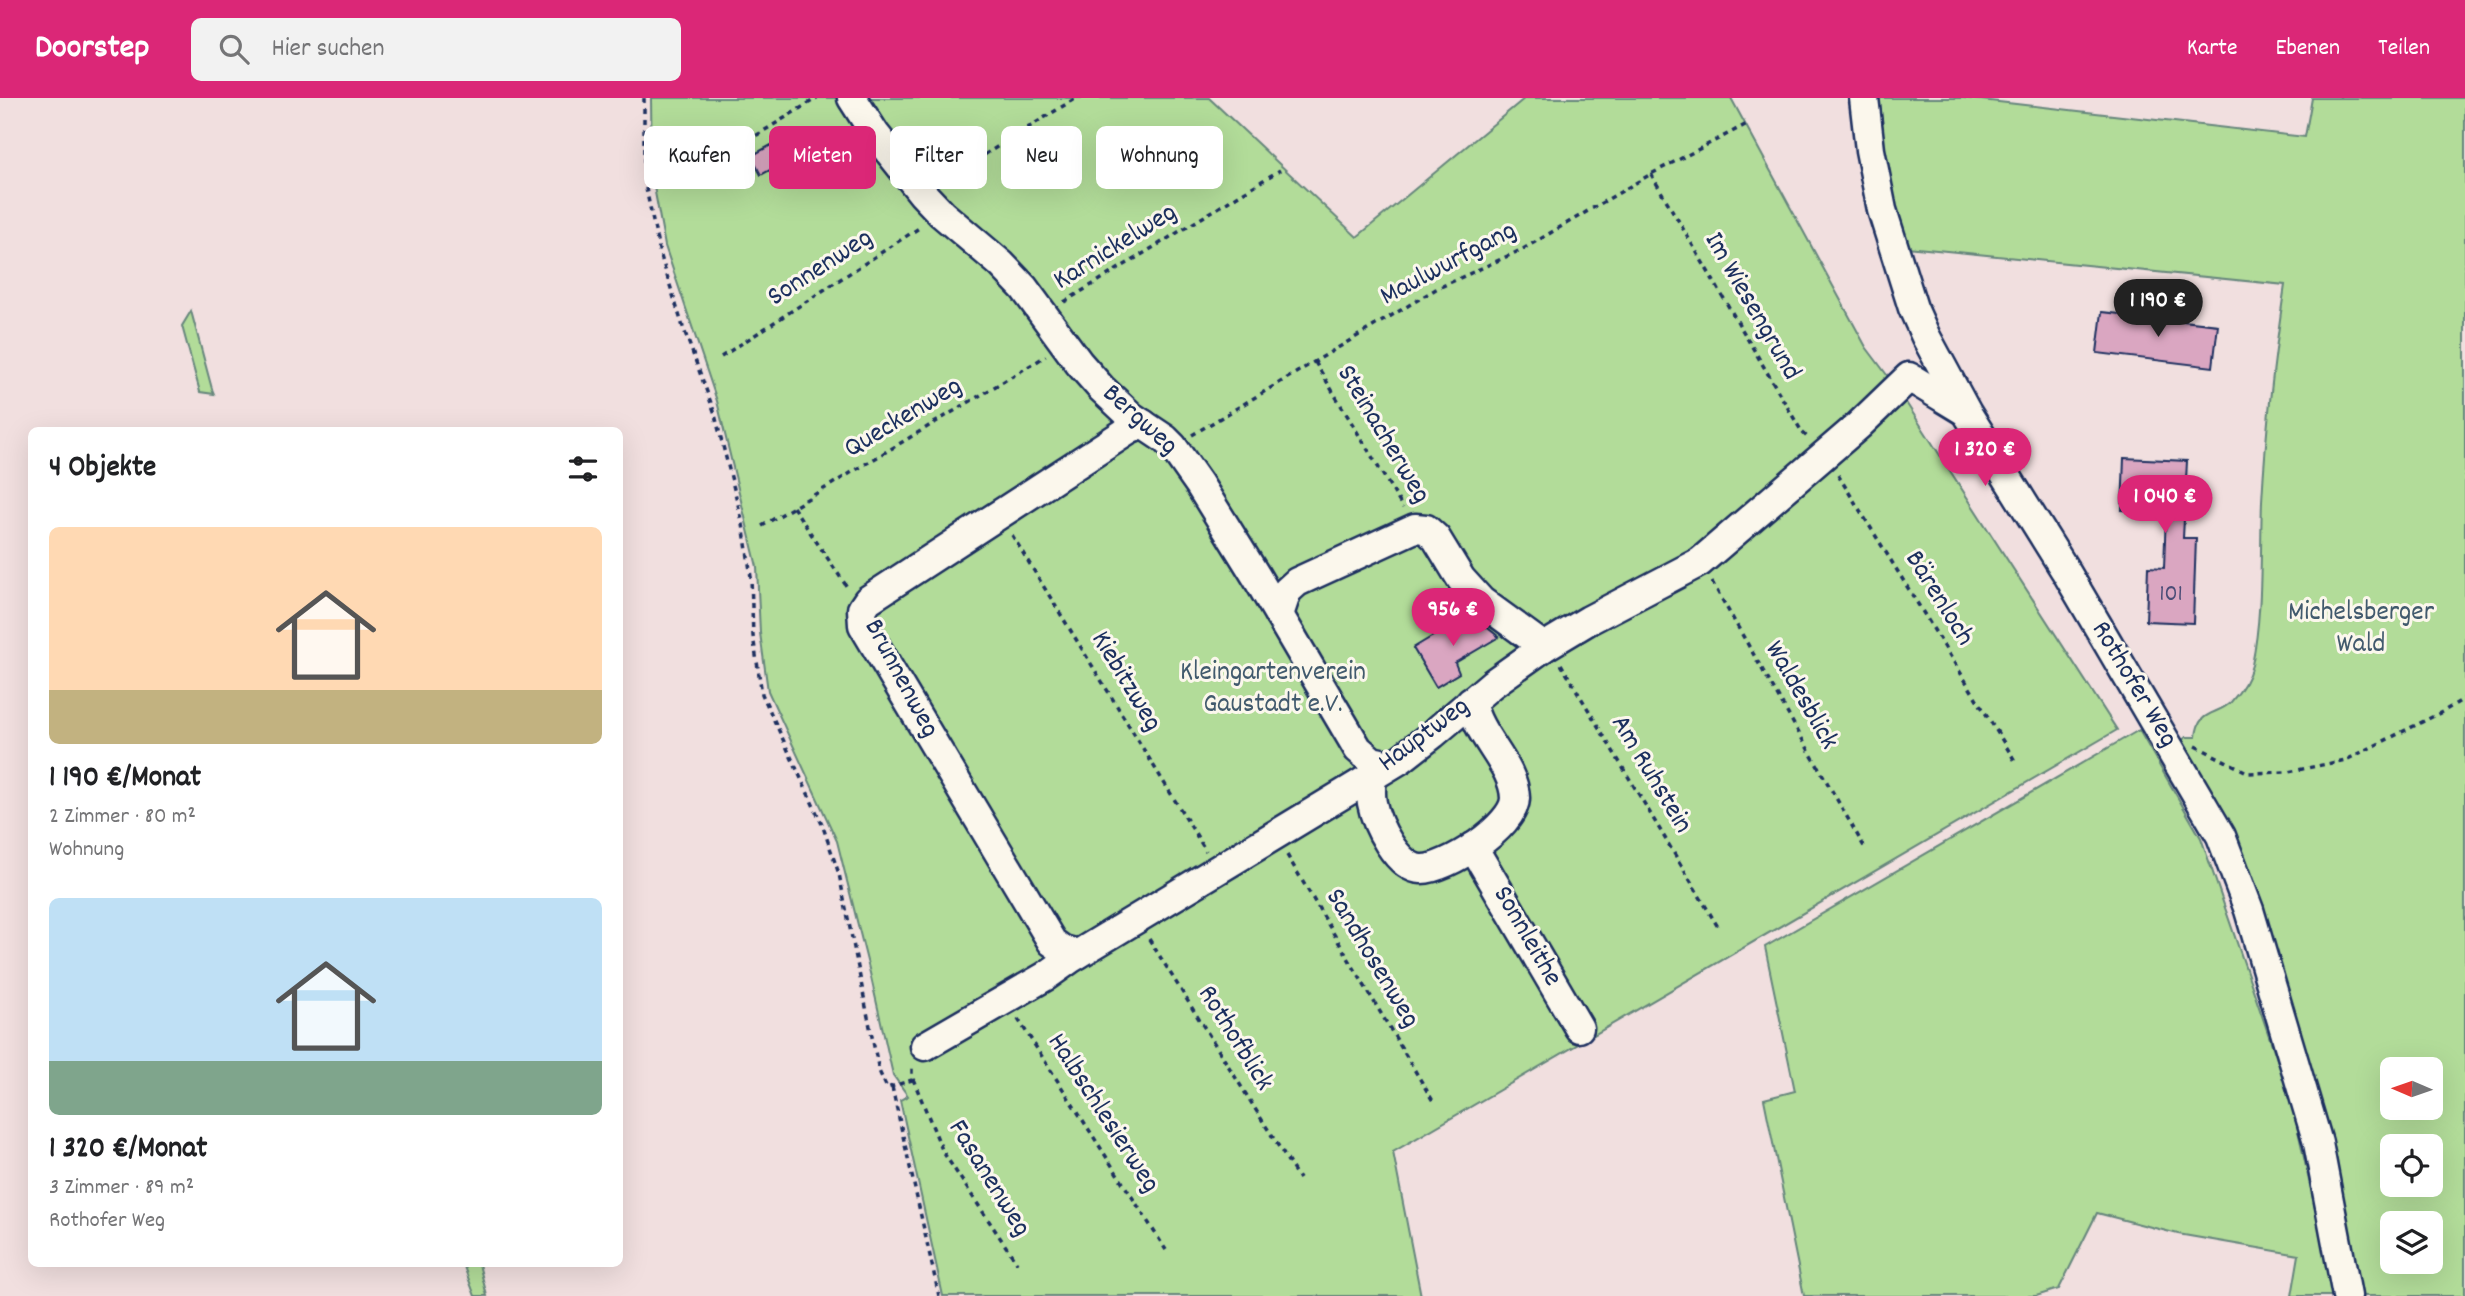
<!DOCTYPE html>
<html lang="de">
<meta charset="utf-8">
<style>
:root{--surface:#fff;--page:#f2f2f2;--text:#202124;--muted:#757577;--accent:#db2777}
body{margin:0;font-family:Dekko,sans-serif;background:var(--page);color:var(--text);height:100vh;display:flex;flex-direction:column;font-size:26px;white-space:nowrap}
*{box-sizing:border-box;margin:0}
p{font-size:23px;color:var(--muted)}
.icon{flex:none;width:38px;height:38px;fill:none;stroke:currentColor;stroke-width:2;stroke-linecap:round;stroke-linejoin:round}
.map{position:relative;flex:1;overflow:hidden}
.drawer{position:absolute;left:28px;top:329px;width:595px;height:840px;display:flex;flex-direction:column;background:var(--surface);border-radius:10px;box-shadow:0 7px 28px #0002}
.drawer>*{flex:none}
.hud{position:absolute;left:644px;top:28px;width:665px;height:63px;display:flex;gap:14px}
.needle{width:46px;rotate:272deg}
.tools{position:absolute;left:2380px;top:959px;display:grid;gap:14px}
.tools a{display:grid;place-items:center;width:63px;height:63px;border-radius:10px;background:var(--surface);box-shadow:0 7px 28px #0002;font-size:35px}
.price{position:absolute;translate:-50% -60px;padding:0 16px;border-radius:24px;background:var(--accent);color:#fff;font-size:23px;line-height:46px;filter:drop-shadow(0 2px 4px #0008)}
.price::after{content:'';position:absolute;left:50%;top:42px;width:21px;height:16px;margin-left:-10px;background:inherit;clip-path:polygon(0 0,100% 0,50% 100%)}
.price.on{background:#222;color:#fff}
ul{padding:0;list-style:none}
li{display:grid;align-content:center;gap:14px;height:371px;padding:0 21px}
li span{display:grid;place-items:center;height:217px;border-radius:10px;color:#555}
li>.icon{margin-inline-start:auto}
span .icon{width:126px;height:126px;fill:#fffc;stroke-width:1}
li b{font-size:30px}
h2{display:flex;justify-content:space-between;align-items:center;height:84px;padding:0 21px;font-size:30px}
.pill{padding:0 24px;border-radius:10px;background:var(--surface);box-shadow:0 7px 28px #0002;font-size:24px;line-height:63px}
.pill.on{background:var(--accent);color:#fff}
header{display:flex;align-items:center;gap:42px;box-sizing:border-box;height:98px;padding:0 35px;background:var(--accent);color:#fff}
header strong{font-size:33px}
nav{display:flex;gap:38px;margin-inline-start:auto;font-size:24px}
.search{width:490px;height:63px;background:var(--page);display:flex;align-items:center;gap:18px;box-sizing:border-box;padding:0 24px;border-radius:10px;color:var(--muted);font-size:26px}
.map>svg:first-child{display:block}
.green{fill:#b2dc99;stroke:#66867c;stroke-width:2;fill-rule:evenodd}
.building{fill:#daa6c1;stroke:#1b2f5e;stroke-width:2}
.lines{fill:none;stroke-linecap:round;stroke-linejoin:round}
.minor-casing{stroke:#1b2f5e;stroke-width:33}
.path{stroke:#1b2f5e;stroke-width:3.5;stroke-dasharray:5 5;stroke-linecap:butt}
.minor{stroke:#fbf7ec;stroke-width:28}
.labels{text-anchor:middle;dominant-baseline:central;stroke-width:6;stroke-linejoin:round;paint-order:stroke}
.number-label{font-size:24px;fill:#4b4d77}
.street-label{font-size:28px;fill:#1b2f5e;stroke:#fbf7ec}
.park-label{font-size:28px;fill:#415a6d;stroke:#fbf7ec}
</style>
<header>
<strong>Doorstep</strong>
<div class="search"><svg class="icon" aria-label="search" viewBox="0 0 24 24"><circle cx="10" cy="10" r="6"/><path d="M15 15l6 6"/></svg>Hier suchen</div>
<nav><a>Karte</a><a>Ebenen</a><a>Teilen</a></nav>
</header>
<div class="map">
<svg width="2465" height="1198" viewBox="0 0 2465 1198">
<rect width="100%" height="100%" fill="#f1dfdf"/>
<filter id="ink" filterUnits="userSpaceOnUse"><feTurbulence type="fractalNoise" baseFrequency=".0143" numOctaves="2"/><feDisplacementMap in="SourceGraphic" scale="14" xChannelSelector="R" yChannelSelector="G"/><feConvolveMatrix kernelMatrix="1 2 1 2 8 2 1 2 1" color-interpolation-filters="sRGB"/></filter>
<g filter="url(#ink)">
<g class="green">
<polygon points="651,0 1209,0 1357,139 1525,0 1731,0 1866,249 1896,289 2117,632 1393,1054 1421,1198 943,1198 900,1002 908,998 893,977 870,875 837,743 768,593 760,535 757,469 717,303 665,148 652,78"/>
<path d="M1874,0H1964L2305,39L2312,0H2465V1198H2353L2343,1138L2181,643L2186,639H2196C2198,611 2217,618 2231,604C2240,594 2249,580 2252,567C2263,514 2260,457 2262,403C2266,330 2274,259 2285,187L1907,149L1894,128ZM2392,971H2431V1010H2392ZM2392,1048H2431V1087H2392ZM2392,1125H2431V1164H2392Z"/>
<polygon points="191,213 212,291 214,296 200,294 182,228"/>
<polygon points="2139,632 2201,740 2292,1005 2322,1142 2332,1198 2292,1198 2299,1157 2178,1136 2097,1115 2059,1191 2036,1198 1804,1198 1764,1001 1795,993 1765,849"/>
<polygon points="463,1166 479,1166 487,1198 475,1198"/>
</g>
<g class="building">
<polygon points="771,47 783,65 761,77 751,58"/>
<polygon points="2102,214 2218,227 2213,269 2097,255"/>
<polygon points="2124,360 2187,363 2183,440 2196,440 2193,525 2146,523 2148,469 2164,470 2166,414 2122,412"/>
<polygon points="1470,516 1499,539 1455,565 1459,575 1436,589 1413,550"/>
</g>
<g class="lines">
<defs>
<g id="minor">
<polyline points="852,0 875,36 922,95 942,116 1001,166 1024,190 1079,265 1101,290 1132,319 1165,341 1173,349 1199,386 1256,478 1358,651 1372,663 1390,667"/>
<polyline points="1864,0 1870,52 1882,112 1913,210 1926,239 1967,315 2065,472 2221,738 2249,812 2318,1045 2347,1198"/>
<polyline points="1279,517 1287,493 1297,484 1415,430 1426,431 1436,440 1461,481 1481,503 1544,549"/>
<path d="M1372,678C1371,687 1370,696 1372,705C1376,726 1397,770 1421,771C1446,772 1515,728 1515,700C1514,666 1477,639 1471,603"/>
<polyline points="1473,749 1579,930"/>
<polyline points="1078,856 1063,852 1052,844 863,527 862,511 868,502 1129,332 1143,326"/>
<polyline points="925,948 1046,878 1070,861 1401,661 1433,636 1492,586 1544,549 1589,522 1700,464 1858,328 1909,279 1965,313"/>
</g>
</defs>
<use href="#minor" class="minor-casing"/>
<g class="path">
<polyline points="644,0 644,81 659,152 683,229 714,313 743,426 751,479 753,538 762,596 822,726 839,776 879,973 887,990 912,982 912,968"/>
<polyline points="1651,76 1802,334 1807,339"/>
<polyline points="942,83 1076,0"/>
<polyline points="671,90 817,0"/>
<polyline points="1064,204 1280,72"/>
<polyline points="721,259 922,128"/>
<polyline points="1315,264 1403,410"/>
<polyline points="1192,337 1436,191 1523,151 1651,76 1747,26"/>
<polyline points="1838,377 2017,666"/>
<polyline points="793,409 847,489"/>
<polyline points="762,428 1046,258"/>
<polyline points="1012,437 1206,753"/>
<polyline points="1712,484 1866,752"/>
<polyline points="1561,566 1718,829"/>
<polyline points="2196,648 2249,675 2288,674 2346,662 2444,613 2465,600"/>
<polyline points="1287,757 1433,1003"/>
<polyline points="1149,841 1299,1081"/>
<polyline points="1018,921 1166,1152"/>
<polyline points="913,981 943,1054 1017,1165"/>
<polyline points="892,989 939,1198"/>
</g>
<use href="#minor" class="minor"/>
</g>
</g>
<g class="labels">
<g class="number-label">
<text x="2171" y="497">101</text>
</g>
<g class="street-label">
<text transform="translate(1116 150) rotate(-32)">Karnickelweg</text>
<text transform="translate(1449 167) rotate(-28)">Maulwurfgang</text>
<text transform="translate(821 171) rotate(-33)">Sonnenweg</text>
<text transform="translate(1751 209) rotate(60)">Im Wiesengrund</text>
<text transform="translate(904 321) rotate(-31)">Queckenweg</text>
<text transform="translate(1139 323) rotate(42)">Bergweg</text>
<text transform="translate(1382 337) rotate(59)">Steinacherweg</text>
<text transform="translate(1938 501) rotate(58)">Bärenloch</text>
<text transform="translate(900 581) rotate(62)">Brunnenweg</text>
<text transform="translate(1125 584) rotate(59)">Kiebitzweg</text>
<text transform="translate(2133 587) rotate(59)">Rothofer Weg</text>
<text transform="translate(1800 598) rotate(60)">Waldesblick</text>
<text transform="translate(1425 638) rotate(-37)">Hauptweg</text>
<text transform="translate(1650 677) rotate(59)">Am Ruhstein</text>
<text transform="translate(1526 839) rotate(60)">Sonnleithe</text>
<text transform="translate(1371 861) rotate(59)">Sandhosenweg</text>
<text transform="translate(1234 941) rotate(58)">Rothofblick</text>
<text transform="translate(1102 1016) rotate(57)">Halbschlesierweg</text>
<text transform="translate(988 1081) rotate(58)">Fasanenweg</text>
</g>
<g class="park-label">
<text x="2361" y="516">Michelsberger<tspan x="2361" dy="32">Wald</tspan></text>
<text x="1273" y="576">Kleingartenverein<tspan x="1273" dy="32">Gaustadt e.V.</tspan></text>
</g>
</g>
</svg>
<div class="tools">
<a><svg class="needle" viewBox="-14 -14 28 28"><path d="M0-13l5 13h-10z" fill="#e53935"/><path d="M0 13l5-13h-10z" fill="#757577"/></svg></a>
<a><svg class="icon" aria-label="locate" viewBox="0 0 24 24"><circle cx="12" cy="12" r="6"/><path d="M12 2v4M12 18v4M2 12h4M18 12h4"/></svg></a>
<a><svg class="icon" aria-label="layers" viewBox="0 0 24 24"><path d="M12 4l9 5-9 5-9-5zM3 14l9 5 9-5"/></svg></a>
</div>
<b class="price on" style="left:2158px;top:241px">1 190 €</b>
<b class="price" style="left:1985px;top:390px">1 320 €</b>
<b class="price" style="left:2165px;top:437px">1 040 €</b>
<b class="price" style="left:1453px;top:550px">956 €</b>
<div class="hud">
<a class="pill">Kaufen</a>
<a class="pill on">Mieten</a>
<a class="pill">Filter</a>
<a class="pill">Neu</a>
<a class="pill">Wohnung</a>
</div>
<section class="drawer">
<h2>4 Objekte<svg class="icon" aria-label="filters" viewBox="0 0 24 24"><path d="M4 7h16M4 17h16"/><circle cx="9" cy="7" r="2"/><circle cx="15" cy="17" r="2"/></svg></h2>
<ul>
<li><span style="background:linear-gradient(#ffd9b3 75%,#c2b280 0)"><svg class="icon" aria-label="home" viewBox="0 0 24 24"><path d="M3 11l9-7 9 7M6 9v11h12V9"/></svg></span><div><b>1 190 €/Monat</b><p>2 Zimmer · 80 m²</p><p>Wohnung</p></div></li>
<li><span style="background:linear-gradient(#bfe0f5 75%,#7fa58c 0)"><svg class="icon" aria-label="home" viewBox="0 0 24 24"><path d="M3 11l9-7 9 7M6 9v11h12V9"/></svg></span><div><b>1 320 €/Monat</b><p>3 Zimmer · 89 m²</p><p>Rothofer Weg</p></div></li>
</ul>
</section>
</div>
